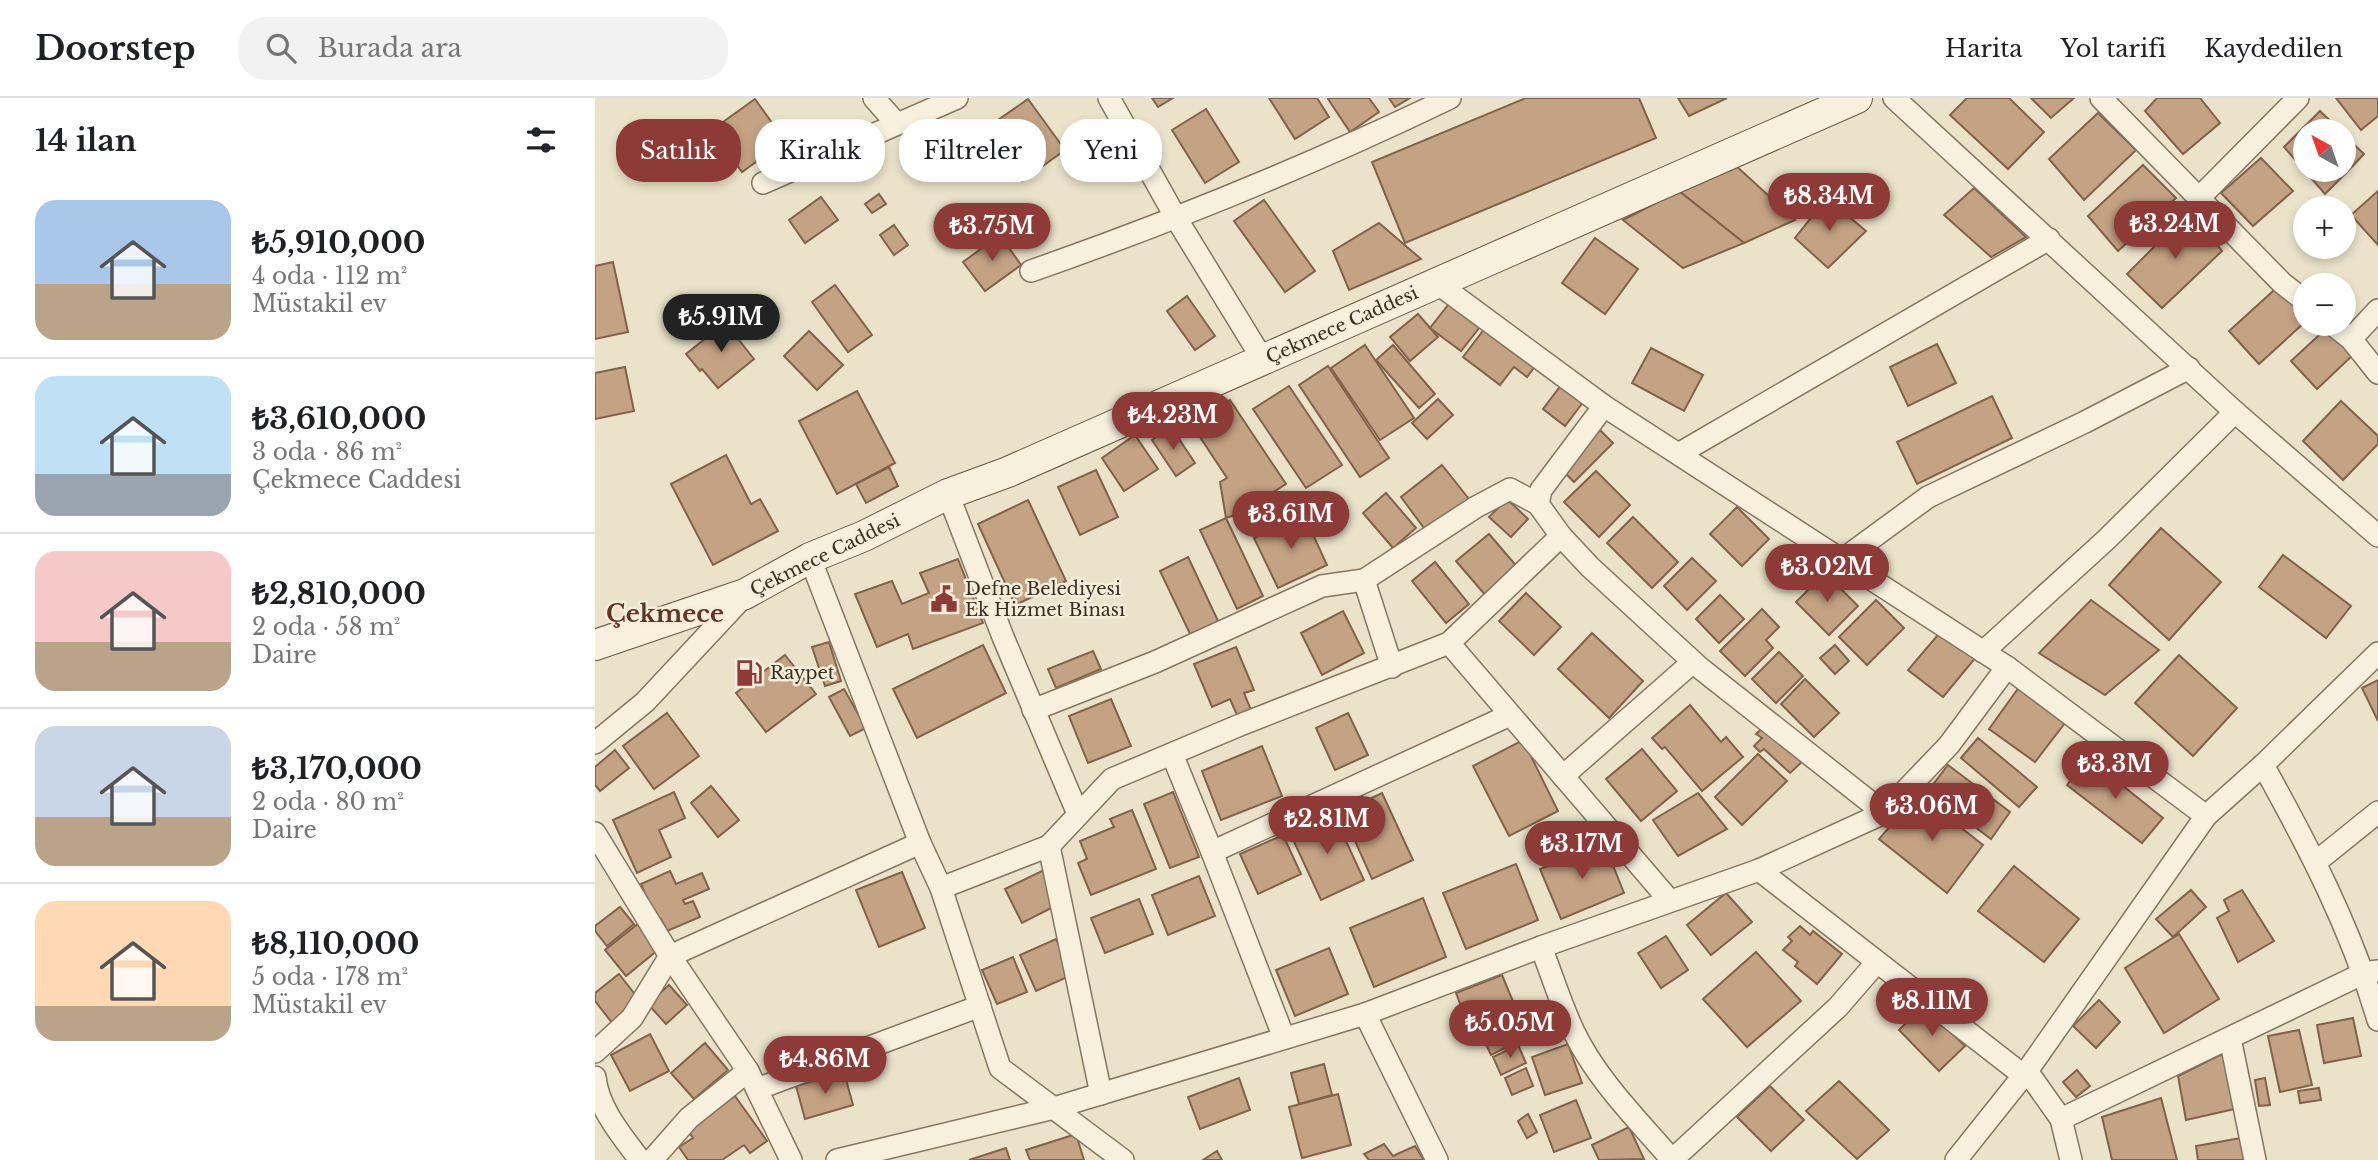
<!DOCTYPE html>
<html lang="tr">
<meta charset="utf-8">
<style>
:root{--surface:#fff;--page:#f2f2f2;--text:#202124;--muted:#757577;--line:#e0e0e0;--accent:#8e3a37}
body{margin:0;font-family:"Libre Baskerville",serif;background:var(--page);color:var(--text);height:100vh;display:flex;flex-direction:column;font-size:26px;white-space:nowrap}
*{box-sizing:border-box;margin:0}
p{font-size:23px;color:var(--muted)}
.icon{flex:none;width:38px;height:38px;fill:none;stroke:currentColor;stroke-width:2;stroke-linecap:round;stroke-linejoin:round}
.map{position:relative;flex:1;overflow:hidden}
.details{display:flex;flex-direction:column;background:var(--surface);width:595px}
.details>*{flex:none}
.top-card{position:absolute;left:21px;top:21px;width:665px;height:63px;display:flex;gap:14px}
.needle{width:46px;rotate:320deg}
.buttons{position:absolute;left:1698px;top:21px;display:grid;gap:14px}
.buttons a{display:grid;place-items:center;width:63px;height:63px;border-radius:50%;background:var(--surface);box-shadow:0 4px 10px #0003;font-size:35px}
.price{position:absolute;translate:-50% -60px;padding:0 16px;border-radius:24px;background:var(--accent);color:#fff;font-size:23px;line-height:46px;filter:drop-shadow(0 2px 4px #0008)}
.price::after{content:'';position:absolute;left:50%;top:42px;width:21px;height:16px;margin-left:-10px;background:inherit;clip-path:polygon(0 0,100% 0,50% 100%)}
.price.selected{background:#222;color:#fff}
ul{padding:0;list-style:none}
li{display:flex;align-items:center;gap:21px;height:175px;padding:0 35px}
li+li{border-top:2px solid var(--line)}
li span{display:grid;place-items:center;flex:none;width:196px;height:140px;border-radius:21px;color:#555}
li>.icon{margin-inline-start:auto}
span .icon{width:84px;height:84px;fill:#fffc;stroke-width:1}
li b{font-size:30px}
h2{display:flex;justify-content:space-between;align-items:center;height:84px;padding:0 35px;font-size:30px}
.pill{padding:0 24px;border-radius:28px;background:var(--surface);box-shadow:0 4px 10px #0003;font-size:24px;line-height:63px}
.pill.selected{background:var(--accent);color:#fff}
header{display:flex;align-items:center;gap:42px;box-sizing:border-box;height:98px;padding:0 35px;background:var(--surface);border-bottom:2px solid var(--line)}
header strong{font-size:33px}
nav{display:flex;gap:38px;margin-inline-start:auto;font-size:24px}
.search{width:490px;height:63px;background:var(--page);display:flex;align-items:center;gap:18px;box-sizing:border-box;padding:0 24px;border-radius:28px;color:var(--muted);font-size:26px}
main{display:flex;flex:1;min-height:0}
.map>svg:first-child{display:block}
.building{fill:#c4a284;stroke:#826249;stroke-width:2}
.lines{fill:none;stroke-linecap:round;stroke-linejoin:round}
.minor-casing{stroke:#857660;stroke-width:24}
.secondary-casing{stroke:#675743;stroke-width:32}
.minor{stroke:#f6f0dd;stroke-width:21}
.secondary{stroke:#f6f0dd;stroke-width:30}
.labels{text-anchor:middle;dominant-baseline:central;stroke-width:5;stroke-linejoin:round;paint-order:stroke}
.street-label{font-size:18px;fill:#382e22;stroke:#f3edd9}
.poi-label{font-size:18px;fill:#382e22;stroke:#f3edd9;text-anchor:start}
.district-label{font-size:24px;font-weight:bold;fill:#603526;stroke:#f3edd9}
</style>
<header>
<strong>Doorstep</strong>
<div class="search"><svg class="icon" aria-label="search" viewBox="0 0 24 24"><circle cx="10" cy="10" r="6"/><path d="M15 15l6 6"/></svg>Burada ara</div>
<nav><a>Harita</a><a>Yol tarifi</a><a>Kaydedilen</a></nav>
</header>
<main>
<section class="details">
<h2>14 ilan<svg class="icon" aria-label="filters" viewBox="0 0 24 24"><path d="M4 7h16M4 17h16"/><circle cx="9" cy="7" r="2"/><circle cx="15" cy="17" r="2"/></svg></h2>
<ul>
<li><span style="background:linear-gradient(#a9c7e8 60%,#b9a48a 0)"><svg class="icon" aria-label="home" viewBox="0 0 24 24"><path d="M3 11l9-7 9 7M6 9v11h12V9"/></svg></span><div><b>₺5,910,000</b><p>4 oda · 112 m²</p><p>Müstakil ev</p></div></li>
<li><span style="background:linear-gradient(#bfe0f5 70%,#9aa5b1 0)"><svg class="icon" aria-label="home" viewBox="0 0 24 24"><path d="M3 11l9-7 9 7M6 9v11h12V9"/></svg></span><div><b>₺3,610,000</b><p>3 oda · 86 m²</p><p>Çekmece Caddesi</p></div></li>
<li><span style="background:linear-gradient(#f6c9c9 65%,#b9a48a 0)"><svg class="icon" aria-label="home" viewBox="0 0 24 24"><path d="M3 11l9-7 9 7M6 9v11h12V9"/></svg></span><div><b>₺2,810,000</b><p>2 oda · 58 m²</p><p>Daire</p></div></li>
<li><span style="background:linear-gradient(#c9d6e8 65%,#b9a48a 0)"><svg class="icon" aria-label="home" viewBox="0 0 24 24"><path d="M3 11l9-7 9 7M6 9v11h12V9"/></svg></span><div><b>₺3,170,000</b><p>2 oda · 80 m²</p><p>Daire</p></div></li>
<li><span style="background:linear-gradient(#ffd9b3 75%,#b9a48a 0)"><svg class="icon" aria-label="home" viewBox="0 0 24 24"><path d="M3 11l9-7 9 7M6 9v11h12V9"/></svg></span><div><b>₺8,110,000</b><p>5 oda · 178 m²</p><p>Müstakil ev</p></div></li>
</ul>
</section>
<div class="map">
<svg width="1783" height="1062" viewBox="0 0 1783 1062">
<rect width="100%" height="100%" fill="#eae3ca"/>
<g class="building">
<polygon points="557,0 578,0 563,9"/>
<polygon points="674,0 722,0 734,19 700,41"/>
<polygon points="735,0 774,0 784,14 755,34 733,1"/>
<polygon points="794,0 815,0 800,9"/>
<polygon points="931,0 1044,0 1061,40 810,145 777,64"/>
<polygon points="1083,0 1132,0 1094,18"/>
<polygon points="1372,0 1414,0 1449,34 1413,71 1355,17"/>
<polygon points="1436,0 1479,0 1456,20"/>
<polygon points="1562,0 1605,0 1625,25 1588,56 1550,13"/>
<polygon points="1741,0 1783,0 1783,18 1766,32"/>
<polygon points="160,1 190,43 147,74 117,32"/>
<polygon points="433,1 470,52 427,83 390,31"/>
<polygon points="611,11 644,64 610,85 577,32"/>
<polygon points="1725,13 1746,33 1711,33 1708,30"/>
<polygon points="1503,15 1541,52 1489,102 1454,61"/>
<polygon points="1708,30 1711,33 1710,72 1748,72 1751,75 1730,96 1689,49"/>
<polygon points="1748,36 1769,56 1751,75 1748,72"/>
<polygon points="1666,60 1698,93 1658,128 1626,95"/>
<polygon points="1139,66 1200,122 1149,145 1084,93"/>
<polygon points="1548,67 1581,100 1523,153 1493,118"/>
<polygon points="1379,90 1431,139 1396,159 1349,117"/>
<polygon points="1084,93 1149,145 1088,170 1028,122"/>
<polygon points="1783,93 1783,147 1756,117"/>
<polygon points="284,96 291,106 277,115 270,106"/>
<polygon points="226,99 243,122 210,145 194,122"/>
<polygon points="1232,100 1271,133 1233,170 1200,140"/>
<polygon points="669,102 720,173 690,194 639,123"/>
<polygon points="1595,113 1627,153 1567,210 1532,176"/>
<polygon points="784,125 826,161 754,192 738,153"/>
<polygon points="299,127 313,147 299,157 285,137"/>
<polygon points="405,137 426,167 390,193 368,164"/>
<polygon points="1000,140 1043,171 1010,216 967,185"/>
<polygon points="18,164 33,234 0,241 0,168"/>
<polygon points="1687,185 1710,210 1710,224 1664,266 1634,233"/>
<polygon points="240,187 277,237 253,254 217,204"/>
<polygon points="592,198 620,238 600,252 572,213"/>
<polygon points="857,202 888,225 866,253 835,230"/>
<polygon points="823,216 843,239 815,263 795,239"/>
<polygon points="135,221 149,238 144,242 159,261 123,290 107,271 105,273 91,256"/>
<polygon points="894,225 944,263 932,279 919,269 905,287 868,259"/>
<polygon points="1734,228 1760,255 1722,291 1696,263"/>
<polygon points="214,233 248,267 222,292 189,258"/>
<polygon points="1342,246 1361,285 1313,308 1295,269"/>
<polygon points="770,247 819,320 785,342 736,270"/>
<polygon points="798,247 840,296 824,310 781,262"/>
<polygon points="1056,250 1108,277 1089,313 1037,285"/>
<polygon points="733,268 794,360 765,379 704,287"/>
<polygon points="30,269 39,313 0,321 0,275"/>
<polygon points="967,286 989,303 970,328 948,311"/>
<polygon points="694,288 747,367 711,390 658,311"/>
<polygon points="262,293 300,365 242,396 204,323"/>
<polygon points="1397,298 1417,340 1322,386 1302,344"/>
<polygon points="843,301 858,317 832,341 817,325"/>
<polygon points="635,302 691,386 646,415 631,420 625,384 632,380 597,327"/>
<polygon points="1746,303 1783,338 1783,346 1748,382 1708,343"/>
<polygon points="576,329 600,365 581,378 557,342"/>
<polygon points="1005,332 1018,345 979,384 966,371"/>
<polygon points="540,337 563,371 529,393 507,360"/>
<polygon points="131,357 156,406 165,401 183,433 118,467 76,386"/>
<polygon points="847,367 874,401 832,434 806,399"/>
<polygon points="294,369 303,388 271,405 261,386"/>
<polygon points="501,372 523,419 485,437 463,389"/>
<polygon points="1001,373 1035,407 1004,439 969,404"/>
<polygon points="791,395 821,430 798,450 768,415"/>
<polygon points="912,401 933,421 916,439 894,419"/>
<polygon points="433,402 471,483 420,507 383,426"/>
<polygon points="1142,409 1174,441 1147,468 1115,436"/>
<polygon points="709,417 732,467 683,490 659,440"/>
<polygon points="1038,419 1083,464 1057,490 1012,445"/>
<polygon points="631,420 668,498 642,511 605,432"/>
<polygon points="1566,430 1626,484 1574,542 1514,487"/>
<polygon points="894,436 924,471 892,499 861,463"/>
<polygon points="1688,457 1756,508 1731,540 1664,489"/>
<polygon points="593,459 624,525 596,538 565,473"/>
<polygon points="1097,460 1121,483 1092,512 1069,488"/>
<polygon points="363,461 388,525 318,551 313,536 282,549 260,496 297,483 307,506 334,495 325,475"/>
<polygon points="840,464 874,506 851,525 817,483"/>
<polygon points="1230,475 1263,508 1234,537 1201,504"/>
<polygon points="931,495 966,529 939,557 904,523"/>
<polygon points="1125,497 1149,521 1124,545 1101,521"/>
<polygon points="1281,502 1309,530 1272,567 1244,539"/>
<polygon points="1496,502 1564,552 1510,597 1444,555"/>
<polygon points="1167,511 1184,529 1171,542 1178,550 1150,578 1125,553"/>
<polygon points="748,513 769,555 727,577 706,535"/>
<polygon points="1348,531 1382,558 1348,599 1313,572"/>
<polygon points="997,535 1048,583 1014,620 963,571"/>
<polygon points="234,544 246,583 230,588 217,549"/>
<polygon points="388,547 411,595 322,640 298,591"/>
<polygon points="1240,547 1254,563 1240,576 1225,560"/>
<polygon points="641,549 659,592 649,595 656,612 642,617 635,601 617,609 599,566"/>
<polygon points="498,553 506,571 461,590 453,571"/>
<polygon points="1184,554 1208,578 1181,605 1157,581"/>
<polygon points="190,557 221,596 171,634 141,595"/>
<polygon points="1584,557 1642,610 1598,658 1540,605"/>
<polygon points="1210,581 1244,615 1219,639 1186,606"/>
<polygon points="1783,582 1783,623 1767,590"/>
<polygon points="1425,588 1473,621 1440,664 1394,631"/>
<polygon points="249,591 271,630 255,638 234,599"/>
<polygon points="516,601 536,648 493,665 474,618"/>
<polygon points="1095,607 1126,644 1131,639 1148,659 1107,693 1070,649 1067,651 1057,640"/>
<polygon points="72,615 104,658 59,691 28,648"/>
<polygon points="753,615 773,657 740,672 721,630"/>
<polygon points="1171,627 1210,661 1195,675 1169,651 1165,654 1159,648 1167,640 1161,636"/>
<polygon points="1383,640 1442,689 1424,709 1366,660"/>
<polygon points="928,642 963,713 914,738 878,668"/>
<polygon points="667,648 687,698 626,722 607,673"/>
<polygon points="1047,651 1082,693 1046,723 1011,681"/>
<polygon points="20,652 34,670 5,693 0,687 0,669"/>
<polygon points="1163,656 1192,683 1147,727 1120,699"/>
<polygon points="1493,660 1568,720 1547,745 1472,687"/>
<polygon points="1353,667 1415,714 1396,741 1333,693"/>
<polygon points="116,688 144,722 123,739 96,705"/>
<polygon points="79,694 90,720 64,732 76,759 42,775 18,722"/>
<polygon points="578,694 604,759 575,770 549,706"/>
<polygon points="787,695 818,762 777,781 747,714"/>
<polygon points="1103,695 1132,731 1083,758 1058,722"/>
<polygon points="1323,696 1388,747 1352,795 1284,741"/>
<polygon points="537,712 561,771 496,797 483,765 492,761 485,743 519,729 515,721"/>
<polygon points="738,715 769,782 726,802 695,735"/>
<polygon points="688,737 706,776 663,796 645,756"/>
<polygon points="1009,745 1029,795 966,821 945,771"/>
<polygon points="921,766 943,822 871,851 848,795"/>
<polygon points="1419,768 1484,821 1449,864 1383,813"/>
<polygon points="449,772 466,805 427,825 410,791"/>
<polygon points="75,773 81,786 107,775 114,791 88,802 90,806 98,803 105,819 72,833 66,821 61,823 46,786"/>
<polygon points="307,774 330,830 284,849 261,792"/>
<polygon points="604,778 620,818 573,837 557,797"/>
<polygon points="1596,792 1611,809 1578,839 1561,821"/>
<polygon points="1647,792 1679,843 1643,864 1622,820 1634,813 1629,802"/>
<polygon points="1131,795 1157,824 1116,857 1092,827"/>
<polygon points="828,800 851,859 779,889 755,830"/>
<polygon points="544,801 558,836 510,855 496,820"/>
<polygon points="25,809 39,826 12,848 0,833 0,828"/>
<polygon points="44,825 64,851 31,878 10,852"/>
<polygon points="1205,828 1215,837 1218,833 1247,856 1222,886 1200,868 1203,864 1188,852 1197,843 1193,839"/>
<polygon points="1584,836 1624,901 1569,935 1530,870"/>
<polygon points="1071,838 1093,872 1066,890 1043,855"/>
<polygon points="461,841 477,877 441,893 425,857"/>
<polygon points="734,850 753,896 700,918 681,872"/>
<polygon points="1161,854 1206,903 1152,949 1108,901"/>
<polygon points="418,859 432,894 402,906 387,872"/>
<polygon points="24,876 46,904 18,926 0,903 0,895"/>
<polygon points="907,877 922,913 875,931 861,895"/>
<polygon points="74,887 92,907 71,926 53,906"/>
<polygon points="1504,902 1525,924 1501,950 1478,928"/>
<polygon points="957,904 967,930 927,944 918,919"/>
<polygon points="1328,908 1370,948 1344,973 1304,932"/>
<polygon points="1758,920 1766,958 1729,965 1722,927"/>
<polygon points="905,928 914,948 896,957 887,938"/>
<polygon points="1704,932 1717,987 1685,994 1673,938"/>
<polygon points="55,936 74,973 35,993 16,957"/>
<polygon points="110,945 133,972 99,1001 76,975"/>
<polygon points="973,946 987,985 950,997 937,959"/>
<polygon points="923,947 931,965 906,977 898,959"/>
<polygon points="1633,953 1644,1010 1591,1022 1583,978"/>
<polygon points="729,966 737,997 704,1006 696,975"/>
<polygon points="931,970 938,988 917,997 910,980"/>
<polygon points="1482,972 1495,988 1481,999 1468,984"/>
<polygon points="249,974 258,1007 210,1021 201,988"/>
<polygon points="644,980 655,1012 605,1031 593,999"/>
<polygon points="1670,980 1675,1007 1664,1008 1660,982"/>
<polygon points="1244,983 1294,1032 1262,1061 1211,1013"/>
<polygon points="1175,988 1209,1022 1176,1053 1142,1019"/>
<polygon points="1724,990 1726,1002 1705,1005 1703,993"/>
<polygon points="743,996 756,1047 707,1060 694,1009"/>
<polygon points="140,998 172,1043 155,1055 149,1047 127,1062 93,1062 84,1049 98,1040 92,1031"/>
<polygon points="1566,1000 1582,1062 1517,1062 1507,1019"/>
<polygon points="981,1002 996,1040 959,1054 945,1017"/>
<polygon points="933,1016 942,1034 932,1040 923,1023"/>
<polygon points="1034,1029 1049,1061 1004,1062 997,1047"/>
<polygon points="481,1036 489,1062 435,1062 431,1052"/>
<polygon points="1646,1040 1651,1062 1603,1062 1601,1048"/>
<polygon points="789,1046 798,1058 820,1048 829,1062 774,1062 769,1056"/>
<polygon points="411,1050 415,1062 374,1062"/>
<polygon points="622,1053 627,1062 608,1062"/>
</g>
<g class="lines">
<defs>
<g id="minor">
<polyline points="279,0 301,25"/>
<polyline points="514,0 581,120 668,262"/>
<polyline points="1299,0 1640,314 1783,438"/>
<polyline points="1506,0 1687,185 1710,203"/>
<polyline points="168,85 362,0"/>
<polyline points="1604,100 1703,0"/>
<path d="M436,173C579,123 718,66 855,0"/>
<polyline points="842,185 1009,308 1412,569 1611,718"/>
<polyline points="1737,226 1756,241 1783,275"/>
<polyline points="1756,241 1783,212"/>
<polyline points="1085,355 1454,141"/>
<polyline points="353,396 408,539 483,716"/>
<polyline points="943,406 946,392 1009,308"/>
<polyline points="215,460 325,745 346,790 405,970 528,1062"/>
<polyline points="1247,462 1333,399 1490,324 1594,270"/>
<polyline points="769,482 797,569"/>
<polyline points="854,545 1075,803"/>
<polyline points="1388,554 1512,441 1640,314"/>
<polyline points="438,612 560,564 727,488 769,482 881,409 915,391 943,406 966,438 995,469 1105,570 1289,715"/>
<polyline points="0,645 50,604 149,498"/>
<polyline points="577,656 617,754 689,940"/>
<path d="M1668,667C1714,750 1756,830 1783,922"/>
<polyline points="968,678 1098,564"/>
<polyline points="0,735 75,858 153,973 196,1062"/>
<polyline points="454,748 506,996"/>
<polyline points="617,754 915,617"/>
<polyline points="1721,764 1783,714"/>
<polyline points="1164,772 1428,977"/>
<polyline points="346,790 454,748 517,681 645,627 854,545 966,438"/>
<path d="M946,849C957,877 966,907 979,934C1002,982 1043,1022 1077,1062"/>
<polyline points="770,916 842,1062"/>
<polyline points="1635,940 1660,1062"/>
<polyline points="0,954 37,920 75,858 325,745"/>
<polyline points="1432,973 1466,1021 1476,1062"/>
<path d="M0,979C3,1010 27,1038 45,1062"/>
<polyline points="162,991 385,908"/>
<polyline points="1466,1021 1769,875 1783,873"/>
<polyline points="57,1062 94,1020 153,973"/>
<polyline points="242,1062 459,1010 770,916 946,849 1164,772 1289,715 1354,647 1412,569"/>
<polyline points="1077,1062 1243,909 1282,864"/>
<polyline points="1361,1062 1432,973 1611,718 1668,667 1783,555"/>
</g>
<polyline id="secondary" points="0,547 150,496 215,460 269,438 353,396 413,374 1262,0"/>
</defs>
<use href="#minor" class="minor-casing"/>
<use href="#secondary" class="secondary-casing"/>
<use href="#minor" class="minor"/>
<use href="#secondary" class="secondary"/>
</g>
<defs>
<symbol id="civic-bare" viewBox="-9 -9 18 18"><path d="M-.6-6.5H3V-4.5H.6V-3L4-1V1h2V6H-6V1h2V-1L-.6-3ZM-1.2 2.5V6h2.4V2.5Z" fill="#8e3a37" stroke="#f3edd9" stroke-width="2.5" paint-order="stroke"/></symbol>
<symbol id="fuel-bare" viewBox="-9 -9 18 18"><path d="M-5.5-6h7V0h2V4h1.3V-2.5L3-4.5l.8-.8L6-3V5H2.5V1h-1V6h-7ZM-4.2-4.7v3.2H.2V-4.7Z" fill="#8e3a37" stroke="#f3edd9" stroke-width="2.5" paint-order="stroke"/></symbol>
</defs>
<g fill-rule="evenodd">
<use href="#civic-bare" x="330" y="482" width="38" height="38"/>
<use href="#fuel-bare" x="135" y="556" width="38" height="38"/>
</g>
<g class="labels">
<g class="street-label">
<text transform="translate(747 227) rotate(-24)">Çekmece Caddesi</text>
<text transform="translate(230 457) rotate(-26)">Çekmece Caddesi</text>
</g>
<g class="poi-label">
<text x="370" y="491">Defne Belediyesi<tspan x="370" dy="21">Ek Hizmet Binası</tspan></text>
<text x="175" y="575">Raypet</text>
</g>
<g class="district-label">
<text x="70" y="515">Çekmece</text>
</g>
</g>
</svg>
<div class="buttons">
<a><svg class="needle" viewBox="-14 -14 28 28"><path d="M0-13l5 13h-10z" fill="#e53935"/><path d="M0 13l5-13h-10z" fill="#757577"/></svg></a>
<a>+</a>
<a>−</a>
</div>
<b class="price" style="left:1234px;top:135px">₺8.34M</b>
<b class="price" style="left:1580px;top:163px">₺3.24M</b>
<b class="price" style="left:397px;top:165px">₺3.75M</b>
<b class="price selected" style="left:126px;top:256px">₺5.91M</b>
<b class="price" style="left:578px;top:354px">₺4.23M</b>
<b class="price" style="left:696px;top:453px">₺3.61M</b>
<b class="price" style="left:1232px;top:506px">₺3.02M</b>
<b class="price" style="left:1520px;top:703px">₺3.3M</b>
<b class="price" style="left:1337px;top:745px">₺3.06M</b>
<b class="price" style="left:732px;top:758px">₺2.81M</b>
<b class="price" style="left:987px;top:783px">₺3.17M</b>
<b class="price" style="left:1337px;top:940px">₺8.11M</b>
<b class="price" style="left:915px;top:962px">₺5.05M</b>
<b class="price" style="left:230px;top:998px">₺4.86M</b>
<div class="top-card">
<a class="pill selected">Satılık</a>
<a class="pill">Kiralık</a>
<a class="pill">Filtreler</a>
<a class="pill">Yeni</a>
</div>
</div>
</main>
